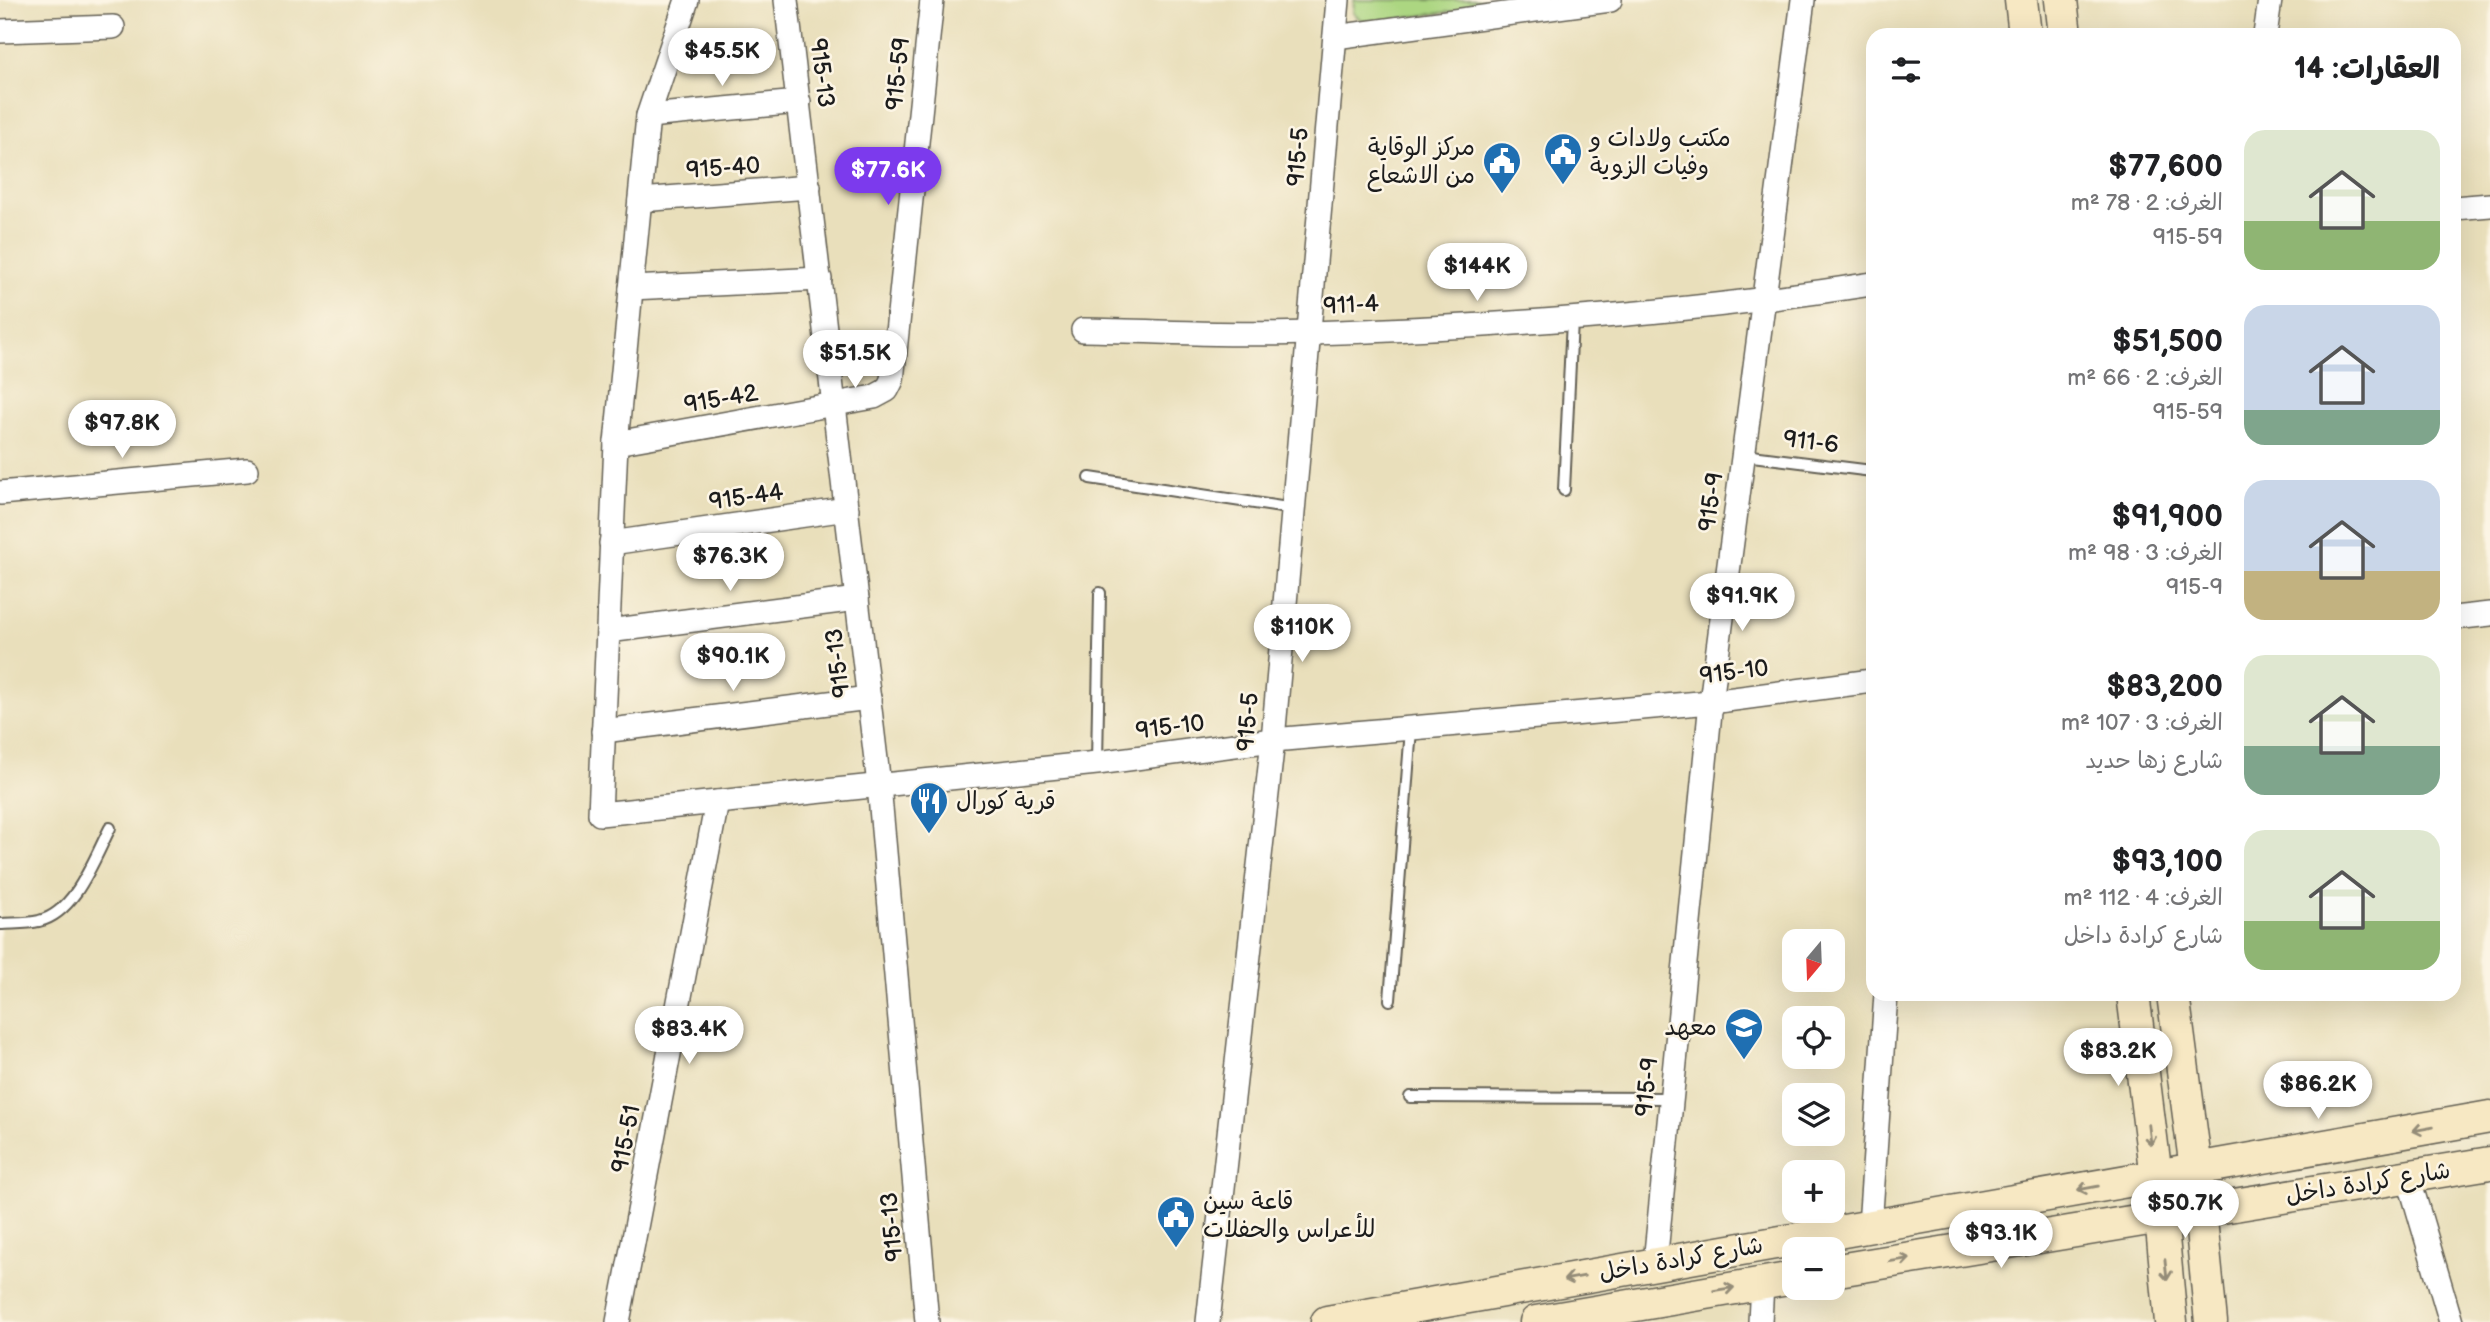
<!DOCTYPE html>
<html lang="ar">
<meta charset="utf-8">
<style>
:root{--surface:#fff;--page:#f6f6f6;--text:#202124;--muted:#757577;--accent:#7c3aed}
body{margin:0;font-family:"Balsamiq Sans","Playpen Sans Arabic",sans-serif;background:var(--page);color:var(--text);direction:rtl;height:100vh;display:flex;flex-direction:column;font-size:26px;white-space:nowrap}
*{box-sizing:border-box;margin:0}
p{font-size:23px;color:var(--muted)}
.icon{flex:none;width:38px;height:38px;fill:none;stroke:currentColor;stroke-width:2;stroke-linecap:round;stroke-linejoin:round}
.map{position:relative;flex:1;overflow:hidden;direction:ltr}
.side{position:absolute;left:1866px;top:28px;width:595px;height:973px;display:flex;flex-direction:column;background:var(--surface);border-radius:21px;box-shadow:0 7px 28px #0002;direction:rtl}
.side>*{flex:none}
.needle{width:46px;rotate:199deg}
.buttons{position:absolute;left:1782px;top:929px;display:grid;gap:14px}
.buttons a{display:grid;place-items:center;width:63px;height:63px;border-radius:14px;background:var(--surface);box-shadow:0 7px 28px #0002;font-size:35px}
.price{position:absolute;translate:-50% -60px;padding:0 16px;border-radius:24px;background:#fff;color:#222;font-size:23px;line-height:46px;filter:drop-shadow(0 2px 4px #0008)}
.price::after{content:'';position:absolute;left:50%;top:42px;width:21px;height:16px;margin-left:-10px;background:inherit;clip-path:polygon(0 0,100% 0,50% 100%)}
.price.on{background:var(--accent);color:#fff}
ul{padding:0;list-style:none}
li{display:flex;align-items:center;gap:21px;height:175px;padding:0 21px}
li span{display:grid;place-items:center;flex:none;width:196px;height:140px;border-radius:21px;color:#555}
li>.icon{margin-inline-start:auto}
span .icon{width:84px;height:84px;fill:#fffc;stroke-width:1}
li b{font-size:30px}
h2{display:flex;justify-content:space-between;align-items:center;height:84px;padding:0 21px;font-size:30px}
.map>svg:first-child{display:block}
.grass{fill:#acd681;stroke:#64794e;stroke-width:2}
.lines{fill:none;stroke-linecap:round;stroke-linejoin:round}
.lane-casing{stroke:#646054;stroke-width:14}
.street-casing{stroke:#646054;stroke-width:26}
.secondary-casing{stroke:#646054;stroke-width:35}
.lane{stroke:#fff;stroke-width:10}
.street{stroke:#fff;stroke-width:23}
.secondary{stroke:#f7e8c3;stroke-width:32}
.oneway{stroke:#948c78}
.labels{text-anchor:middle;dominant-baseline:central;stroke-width:5;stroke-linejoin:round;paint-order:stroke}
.street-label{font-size:24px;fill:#1c1c1c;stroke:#fcf5e5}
.poi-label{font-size:24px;fill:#1c1c1c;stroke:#fcf5e5;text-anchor:start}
</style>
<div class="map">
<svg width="2490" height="1322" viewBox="0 0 2490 1322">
<rect width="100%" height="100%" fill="#fcf5e5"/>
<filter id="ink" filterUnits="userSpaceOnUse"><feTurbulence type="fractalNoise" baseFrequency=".0143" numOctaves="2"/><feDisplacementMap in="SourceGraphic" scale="14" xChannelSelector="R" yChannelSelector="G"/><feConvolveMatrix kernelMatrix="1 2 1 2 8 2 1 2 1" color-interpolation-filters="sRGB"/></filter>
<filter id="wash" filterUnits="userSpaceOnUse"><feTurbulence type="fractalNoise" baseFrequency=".00686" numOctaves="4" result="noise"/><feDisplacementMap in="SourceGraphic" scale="28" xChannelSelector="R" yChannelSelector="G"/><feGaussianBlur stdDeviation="1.57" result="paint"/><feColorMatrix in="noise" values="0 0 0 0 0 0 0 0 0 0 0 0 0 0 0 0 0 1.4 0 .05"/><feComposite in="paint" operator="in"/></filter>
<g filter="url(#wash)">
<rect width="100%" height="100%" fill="#e9dfbb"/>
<polygon class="grass" points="1354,0 1539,0 1374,22 1361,20 1353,13"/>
</g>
<g filter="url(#ink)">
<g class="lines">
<defs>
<g id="lane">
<polyline points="1744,455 1872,471"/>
<polyline points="1090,478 1294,509"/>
<polyline points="1564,490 1572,320"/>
<polyline points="1097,763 1100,593"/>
<path d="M0,924C12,923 27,924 39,921C75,913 94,859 110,828"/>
<polyline points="1390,1000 1411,729"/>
<polyline points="1410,1097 1672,1098"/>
</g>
<g id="street">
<polyline points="687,0 648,116 616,443 600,814 1097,763 1273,740 1711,702 1872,681"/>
<polyline points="786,0 879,785 927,1322"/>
<polyline points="0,31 113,27"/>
<polyline points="2265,35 2270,0"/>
<polyline points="1335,37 1610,0"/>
<polyline points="648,116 799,102"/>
<polyline points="640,200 809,187"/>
<polyline points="2454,208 2490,205"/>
<polyline points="631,288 820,279"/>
<path d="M1083,330C1159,331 1235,336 1311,333C1499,327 1687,313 1872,284"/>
<polyline points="616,443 874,397 887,390 892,380 932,0"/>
<polyline points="0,493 247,470"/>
<polyline points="611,543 847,509"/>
<polyline points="2454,618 2490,614"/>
<polyline points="608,631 857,599"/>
<polyline points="603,731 869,698"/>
<polyline points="2408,1176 2451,1322"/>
<polyline points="1870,1226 1886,994"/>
<polyline points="1655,1263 1711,702 1803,0"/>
<polyline points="618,1322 717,802"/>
<polyline points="1208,1322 1273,740 1338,0"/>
<polyline points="1760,1322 1762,1283"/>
</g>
<g id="secondary">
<polyline points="2021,0 2025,35"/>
<polyline points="2061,0 2065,35"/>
<polyline points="2133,994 2161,1217 2171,1322"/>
<polyline points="2173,994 2196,1169 2211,1322"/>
<polyline points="1832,1271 2490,1163"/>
<polyline points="1327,1322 2490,1117"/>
<polyline points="1536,1322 1794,1278"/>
</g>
</defs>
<use href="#lane" class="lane-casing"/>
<use href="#street" class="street-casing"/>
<use href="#secondary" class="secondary-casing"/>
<use href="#lane" class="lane"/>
<use href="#street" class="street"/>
<use href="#secondary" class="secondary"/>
</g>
<defs><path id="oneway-shaft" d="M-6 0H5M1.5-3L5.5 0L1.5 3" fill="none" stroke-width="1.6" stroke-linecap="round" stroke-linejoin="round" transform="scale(1.75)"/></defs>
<g class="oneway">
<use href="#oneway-shaft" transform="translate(2423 1129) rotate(170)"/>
<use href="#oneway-shaft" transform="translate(2150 1135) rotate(83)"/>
<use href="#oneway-shaft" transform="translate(2088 1188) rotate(170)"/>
<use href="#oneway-shaft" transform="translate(1900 1260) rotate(-9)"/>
<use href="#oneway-shaft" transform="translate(2166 1270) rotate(84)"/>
<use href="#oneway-shaft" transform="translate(1574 1278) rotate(170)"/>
<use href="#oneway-shaft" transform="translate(1724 1289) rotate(-9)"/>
</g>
</g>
<defs>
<symbol id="civic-pin" viewBox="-11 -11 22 30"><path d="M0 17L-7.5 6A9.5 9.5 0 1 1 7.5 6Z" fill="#1f6fb2" stroke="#fcf5e5"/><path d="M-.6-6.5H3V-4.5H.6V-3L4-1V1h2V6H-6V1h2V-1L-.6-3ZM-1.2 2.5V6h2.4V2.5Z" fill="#fff"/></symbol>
<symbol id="restaurant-pin" viewBox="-11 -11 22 30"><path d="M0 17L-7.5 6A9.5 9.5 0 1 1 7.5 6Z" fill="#1f6fb2" stroke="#fcf5e5"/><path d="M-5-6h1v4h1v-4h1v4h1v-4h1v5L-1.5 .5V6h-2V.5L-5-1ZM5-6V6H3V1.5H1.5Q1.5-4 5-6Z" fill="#fff"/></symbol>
<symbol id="school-pin" viewBox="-11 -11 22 30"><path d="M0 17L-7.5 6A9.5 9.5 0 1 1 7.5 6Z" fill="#1f6fb2" stroke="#fcf5e5"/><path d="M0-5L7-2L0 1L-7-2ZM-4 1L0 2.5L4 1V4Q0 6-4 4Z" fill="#fff"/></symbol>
</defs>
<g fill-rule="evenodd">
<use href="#civic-pin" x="1541" y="130" width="44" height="60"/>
<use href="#civic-pin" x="1480" y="139" width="44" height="60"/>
<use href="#restaurant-pin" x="907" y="779" width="44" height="60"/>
<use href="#school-pin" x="1722" y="1005" width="44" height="60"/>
<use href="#civic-pin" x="1154" y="1193" width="44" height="60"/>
</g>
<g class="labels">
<g class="street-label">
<text transform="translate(822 73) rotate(83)">915-13</text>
<text transform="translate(898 74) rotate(-84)">915-59</text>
<text transform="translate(1298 157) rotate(-85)">915-5</text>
<text transform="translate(723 168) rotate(-4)">915-40</text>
<text transform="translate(1351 305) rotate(-3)">911-4</text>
<text transform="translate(721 399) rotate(-10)">915-42</text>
<text transform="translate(1811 442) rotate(7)">911-6</text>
<text transform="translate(746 497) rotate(-8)">915-44</text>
<text transform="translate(1711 502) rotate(-82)">915-9</text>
<text transform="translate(838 663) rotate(-97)">915-13</text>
<text transform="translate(1734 672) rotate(-7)">915-10</text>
<text transform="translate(1248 722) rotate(-85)">915-5</text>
<text transform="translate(1170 727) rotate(-7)">915-10</text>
<text transform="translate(1647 1087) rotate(-84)">915-9</text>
<text transform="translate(626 1139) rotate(-79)">915-51</text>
<text transform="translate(2368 1183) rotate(-9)">شارع كرادة داخل</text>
<text transform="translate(892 1227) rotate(-95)">915-13</text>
<text transform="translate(1681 1259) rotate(-10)">شارع كرادة داخل</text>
</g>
<g class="poi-label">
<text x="1590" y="138">مكتب ولادات و<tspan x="1590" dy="28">وفيات الزوية</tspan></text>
<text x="1475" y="147" text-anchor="end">مركز الوقاية<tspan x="1475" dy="28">من الاشعاع</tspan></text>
<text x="956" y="801">قرية كورال</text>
<text x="1717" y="1027" text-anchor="end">معهد</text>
<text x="1203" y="1201">قاعة سين<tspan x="1203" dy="28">للأعراس والحفلات</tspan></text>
</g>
</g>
</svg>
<div class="buttons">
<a><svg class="needle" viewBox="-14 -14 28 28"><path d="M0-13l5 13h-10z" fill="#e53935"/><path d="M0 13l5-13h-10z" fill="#757577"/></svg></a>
<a><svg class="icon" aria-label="locate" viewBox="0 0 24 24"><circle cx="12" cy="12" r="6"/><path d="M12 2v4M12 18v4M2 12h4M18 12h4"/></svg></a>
<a><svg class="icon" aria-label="layers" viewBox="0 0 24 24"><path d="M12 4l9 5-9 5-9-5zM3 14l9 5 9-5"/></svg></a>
<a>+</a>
<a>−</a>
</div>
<b class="price" style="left:722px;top:88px">$45.5K</b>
<b class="price on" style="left:888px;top:207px">$77.6K</b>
<b class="price" style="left:1477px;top:303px">$144K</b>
<b class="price" style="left:855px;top:390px">$51.5K</b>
<b class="price" style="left:122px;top:460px">$97.8K</b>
<b class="price" style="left:730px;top:593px">$76.3K</b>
<b class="price" style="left:1742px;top:633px">$91.9K</b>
<b class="price" style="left:1302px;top:664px">$110K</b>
<b class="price" style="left:733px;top:693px">$90.1K</b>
<b class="price" style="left:689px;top:1066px">$83.4K</b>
<b class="price" style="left:2118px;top:1088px">$83.2K</b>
<b class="price" style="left:2318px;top:1121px">$86.2K</b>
<b class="price" style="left:2185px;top:1240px">$50.7K</b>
<b class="price" style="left:2001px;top:1270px">$93.1K</b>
<section class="side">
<h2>العقارات: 14<svg class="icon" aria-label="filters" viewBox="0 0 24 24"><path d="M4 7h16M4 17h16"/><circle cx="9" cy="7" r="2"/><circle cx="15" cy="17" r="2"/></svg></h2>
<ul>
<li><span style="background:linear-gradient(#dfe7d0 65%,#8fb573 0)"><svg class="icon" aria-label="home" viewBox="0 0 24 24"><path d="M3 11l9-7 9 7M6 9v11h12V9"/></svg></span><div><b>$77,600</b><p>الغرف: 2 · 78 m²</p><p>915-59</p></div></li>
<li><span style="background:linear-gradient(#c9d6e8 75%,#7fa58c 0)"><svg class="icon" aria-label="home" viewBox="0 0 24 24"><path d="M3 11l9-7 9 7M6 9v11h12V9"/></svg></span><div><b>$51,500</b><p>الغرف: 2 · 66 m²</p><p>915-59</p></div></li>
<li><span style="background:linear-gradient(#c9d6e8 65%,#c2b280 0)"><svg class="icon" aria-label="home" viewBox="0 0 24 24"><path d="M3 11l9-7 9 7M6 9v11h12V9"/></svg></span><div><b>$91,900</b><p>الغرف: 3 · 98 m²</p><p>915-9</p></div></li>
<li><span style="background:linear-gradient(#dfe7d0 65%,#7fa58c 0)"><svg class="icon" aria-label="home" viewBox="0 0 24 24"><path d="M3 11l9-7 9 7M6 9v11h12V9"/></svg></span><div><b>$83,200</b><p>الغرف: 3 · 107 m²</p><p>شارع زها حديد</p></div></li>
<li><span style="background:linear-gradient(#dfe7d0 65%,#8fb573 0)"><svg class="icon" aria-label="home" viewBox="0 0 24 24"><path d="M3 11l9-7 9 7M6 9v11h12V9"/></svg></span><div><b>$93,100</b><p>الغرف: 4 · 112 m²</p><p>شارع كرادة داخل</p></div></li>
</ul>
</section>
</div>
